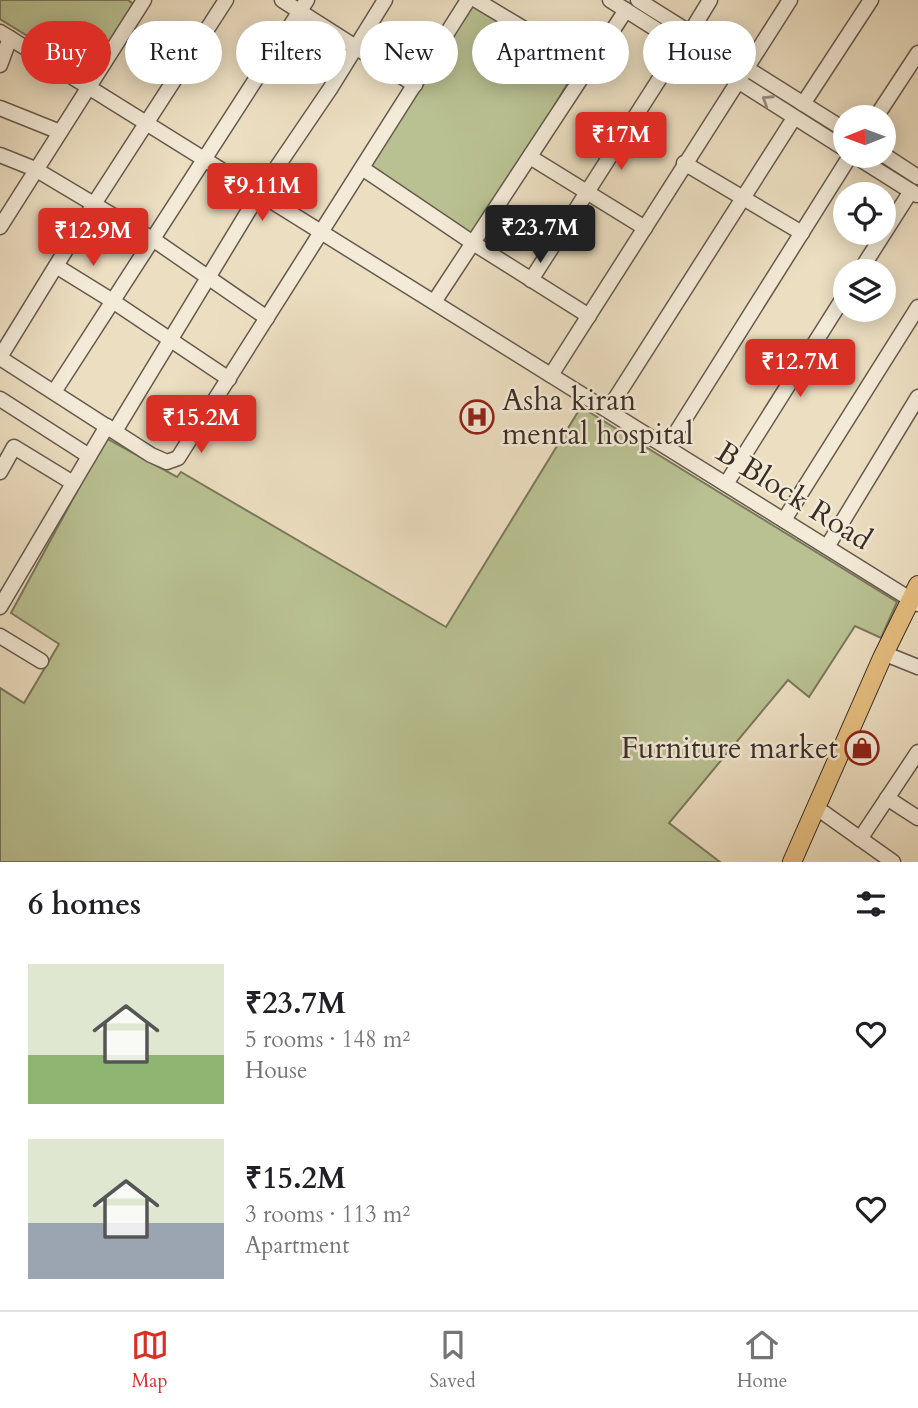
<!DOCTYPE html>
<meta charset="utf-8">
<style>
:root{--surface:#fff;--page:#f6f6f6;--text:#202124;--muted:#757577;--line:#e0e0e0;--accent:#d93025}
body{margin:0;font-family:Cardo,serif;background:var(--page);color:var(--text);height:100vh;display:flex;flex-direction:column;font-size:26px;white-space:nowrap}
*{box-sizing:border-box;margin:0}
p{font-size:23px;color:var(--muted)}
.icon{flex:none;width:38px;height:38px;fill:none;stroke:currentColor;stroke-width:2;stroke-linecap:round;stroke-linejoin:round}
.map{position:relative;height:862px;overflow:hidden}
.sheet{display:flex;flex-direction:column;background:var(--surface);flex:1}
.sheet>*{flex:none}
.hud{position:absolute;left:21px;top:21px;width:877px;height:63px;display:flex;gap:14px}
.needle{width:46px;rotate:269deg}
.buttons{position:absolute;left:833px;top:105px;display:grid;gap:14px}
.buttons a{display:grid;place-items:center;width:63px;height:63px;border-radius:50%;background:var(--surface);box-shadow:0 4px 18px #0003;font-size:35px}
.price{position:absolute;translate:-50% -60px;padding:0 16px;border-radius:7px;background:var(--accent);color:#fff;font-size:23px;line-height:46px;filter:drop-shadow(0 2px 4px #0008)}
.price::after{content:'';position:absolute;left:50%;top:42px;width:21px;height:16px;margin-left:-10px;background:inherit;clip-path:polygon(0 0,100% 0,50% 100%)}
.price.on{background:#222;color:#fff}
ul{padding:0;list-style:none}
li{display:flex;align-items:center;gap:21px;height:175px;padding:0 28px}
li span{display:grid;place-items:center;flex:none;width:196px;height:140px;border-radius:0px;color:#555}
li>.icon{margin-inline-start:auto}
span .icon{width:84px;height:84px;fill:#fffc;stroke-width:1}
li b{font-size:30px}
h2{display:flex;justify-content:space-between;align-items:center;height:84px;padding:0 28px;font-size:30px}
.pill{padding:0 24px;border-radius:32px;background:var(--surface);box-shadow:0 4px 18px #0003;font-size:24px;line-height:63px}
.pill.on{background:var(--accent);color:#fff}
.menu{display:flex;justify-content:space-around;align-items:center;height:98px;border-top:2px solid var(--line);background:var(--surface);font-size:19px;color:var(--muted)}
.menu a{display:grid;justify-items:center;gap:4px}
.menu .on{color:var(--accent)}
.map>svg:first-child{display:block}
.green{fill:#b9c192;stroke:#7a785d;stroke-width:2}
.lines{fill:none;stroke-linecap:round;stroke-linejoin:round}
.minor-casing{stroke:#665a4e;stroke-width:17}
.major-casing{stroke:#3a2e28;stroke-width:20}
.minor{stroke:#f3ead7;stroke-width:14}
.major{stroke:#e6bf80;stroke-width:18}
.oneway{stroke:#968c80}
.labels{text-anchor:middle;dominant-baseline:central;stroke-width:5;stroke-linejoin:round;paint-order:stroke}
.poi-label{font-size:30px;fill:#3a2e28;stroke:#f3ead7;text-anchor:start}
.street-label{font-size:30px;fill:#3a2e28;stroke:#f3ead7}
</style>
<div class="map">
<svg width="918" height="862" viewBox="0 0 918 862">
<rect width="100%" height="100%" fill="#ecdec1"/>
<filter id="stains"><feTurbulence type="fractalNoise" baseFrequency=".00286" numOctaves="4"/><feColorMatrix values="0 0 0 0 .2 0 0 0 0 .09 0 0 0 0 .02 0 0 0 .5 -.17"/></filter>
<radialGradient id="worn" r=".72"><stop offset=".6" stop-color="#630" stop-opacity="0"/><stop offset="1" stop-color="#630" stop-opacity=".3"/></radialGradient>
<g class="green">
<polygon points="0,0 128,0 136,6 91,75 0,19"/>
<polygon points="473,6 575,71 473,243 362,168"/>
<polygon points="581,407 897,602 881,638 855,626 809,697 788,680 669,823 720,862 0,862 0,688 24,703 59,644 11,613 106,438 177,477 181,472 446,627"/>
</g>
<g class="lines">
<defs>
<g id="minor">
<polyline points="282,0 415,85"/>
<polyline points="476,0 588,67"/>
<polyline points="610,0 845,149"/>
<polyline points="638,0 845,130"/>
<polyline points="0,32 918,604"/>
<polyline points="690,33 710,0"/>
<polyline points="0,65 10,38"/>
<polyline points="803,104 871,0"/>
<polyline points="0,108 60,132"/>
<polyline points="876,117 918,53"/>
<polyline points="0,155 35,169 154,240 267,318"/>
<polyline points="884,155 918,177"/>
<polyline points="855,156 917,195"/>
<polyline points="530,157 645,228"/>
<polyline points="684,163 802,233"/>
<polyline points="362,168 473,243 589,316"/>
<polyline points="0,227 144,0"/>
<polyline points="56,266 111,300 229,379"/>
<polyline points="860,271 911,191"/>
<polyline points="531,280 681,45"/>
<polyline points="434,302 626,10"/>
<polyline points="0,357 94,204 226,0"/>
<polyline points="0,358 151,455 167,462 178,458 468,0"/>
<polyline points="551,375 790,0"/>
<polyline points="54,392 307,0"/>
<polyline points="0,399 89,456"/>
<polyline points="608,410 794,118"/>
<polyline points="115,431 260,192 330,89 385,0"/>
<polyline points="667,447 850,156"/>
<polyline points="0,472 14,447 73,483"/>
<polyline points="726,484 845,295"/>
<polyline points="784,520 918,307"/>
<polyline points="827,547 918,397"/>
<polyline points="0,607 107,426"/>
<polyline points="0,636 41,661"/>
<polyline points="893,657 918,667"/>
<polyline points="887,798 918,818"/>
<polyline points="824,813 893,862"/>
<polyline points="860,839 918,752"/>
</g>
<polyline id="major" points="792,862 882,658 918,585"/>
</defs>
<use href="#minor" class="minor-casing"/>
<use href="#major" class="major-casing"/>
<use href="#minor" class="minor"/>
<use href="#major" class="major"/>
</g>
<defs><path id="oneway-chevron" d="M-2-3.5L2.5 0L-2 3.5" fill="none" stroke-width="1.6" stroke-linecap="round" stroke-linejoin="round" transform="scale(1.75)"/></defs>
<use class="oneway" href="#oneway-chevron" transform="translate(767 100) rotate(-147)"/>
<defs>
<symbol id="hospital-ring" viewBox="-11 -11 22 22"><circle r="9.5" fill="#f3ead7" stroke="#8f2418" stroke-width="1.5"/><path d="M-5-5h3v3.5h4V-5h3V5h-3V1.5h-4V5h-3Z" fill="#8f2418"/></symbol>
<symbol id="shop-ring" viewBox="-11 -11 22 22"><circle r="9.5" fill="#f3ead7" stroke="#8f2418" stroke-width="1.5"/><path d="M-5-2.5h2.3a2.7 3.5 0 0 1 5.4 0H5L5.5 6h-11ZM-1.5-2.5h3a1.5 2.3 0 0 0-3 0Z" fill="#8f2418"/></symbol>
</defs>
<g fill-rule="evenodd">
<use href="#hospital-ring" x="458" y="398" width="38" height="38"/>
<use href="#shop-ring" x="843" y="729" width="38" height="38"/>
</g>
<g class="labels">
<g class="poi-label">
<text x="502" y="400">Asha kiran<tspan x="502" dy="34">mental hospital</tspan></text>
<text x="838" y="748" text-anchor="end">Furniture market</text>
</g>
<g class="street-label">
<text transform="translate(794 496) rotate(32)">B Block Road</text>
</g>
</g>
<rect width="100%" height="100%" filter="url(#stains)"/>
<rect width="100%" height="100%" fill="url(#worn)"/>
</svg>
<div class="buttons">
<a><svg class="needle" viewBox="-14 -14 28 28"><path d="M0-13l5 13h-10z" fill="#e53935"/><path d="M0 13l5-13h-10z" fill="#757577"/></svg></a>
<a><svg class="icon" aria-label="locate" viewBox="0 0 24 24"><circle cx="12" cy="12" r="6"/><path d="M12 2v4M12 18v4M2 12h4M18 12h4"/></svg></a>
<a><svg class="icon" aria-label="layers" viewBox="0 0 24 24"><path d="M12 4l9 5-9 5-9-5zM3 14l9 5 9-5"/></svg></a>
</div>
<b class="price" style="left:621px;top:172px">₹17M</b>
<b class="price" style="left:262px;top:223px">₹9.11M</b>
<b class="price on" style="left:540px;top:265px">₹23.7M</b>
<b class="price" style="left:93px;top:268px">₹12.9M</b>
<b class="price" style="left:800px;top:399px">₹12.7M</b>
<b class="price" style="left:201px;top:455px">₹15.2M</b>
<div class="hud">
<a class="pill on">Buy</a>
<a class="pill">Rent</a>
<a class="pill">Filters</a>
<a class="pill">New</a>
<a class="pill">Apartment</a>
<a class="pill">House</a>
</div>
</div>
<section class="sheet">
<h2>6 homes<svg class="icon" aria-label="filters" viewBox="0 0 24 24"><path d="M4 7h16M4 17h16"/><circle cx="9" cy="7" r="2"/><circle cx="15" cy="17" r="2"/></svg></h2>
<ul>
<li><span style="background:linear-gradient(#dfe7d0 65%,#8fb573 0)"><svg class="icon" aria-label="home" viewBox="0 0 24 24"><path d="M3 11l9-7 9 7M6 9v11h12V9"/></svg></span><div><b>₹23.7M</b><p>5 rooms · 148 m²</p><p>House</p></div><svg class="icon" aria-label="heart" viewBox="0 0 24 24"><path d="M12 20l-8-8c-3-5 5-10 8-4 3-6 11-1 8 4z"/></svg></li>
<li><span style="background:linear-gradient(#dfe7d0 60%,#9aa5b1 0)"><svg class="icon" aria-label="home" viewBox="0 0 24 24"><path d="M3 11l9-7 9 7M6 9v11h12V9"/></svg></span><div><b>₹15.2M</b><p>3 rooms · 113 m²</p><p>Apartment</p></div><svg class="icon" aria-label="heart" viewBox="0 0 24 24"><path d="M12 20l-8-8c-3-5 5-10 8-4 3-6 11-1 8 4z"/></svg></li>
</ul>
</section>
<nav class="menu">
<a class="on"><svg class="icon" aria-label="map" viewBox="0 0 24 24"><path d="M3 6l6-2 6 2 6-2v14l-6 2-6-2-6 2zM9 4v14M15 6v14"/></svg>Map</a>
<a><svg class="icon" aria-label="saved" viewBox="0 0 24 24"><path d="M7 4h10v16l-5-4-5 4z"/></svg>Saved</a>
<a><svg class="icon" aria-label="home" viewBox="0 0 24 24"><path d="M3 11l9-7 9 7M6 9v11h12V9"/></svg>Home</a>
</nav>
